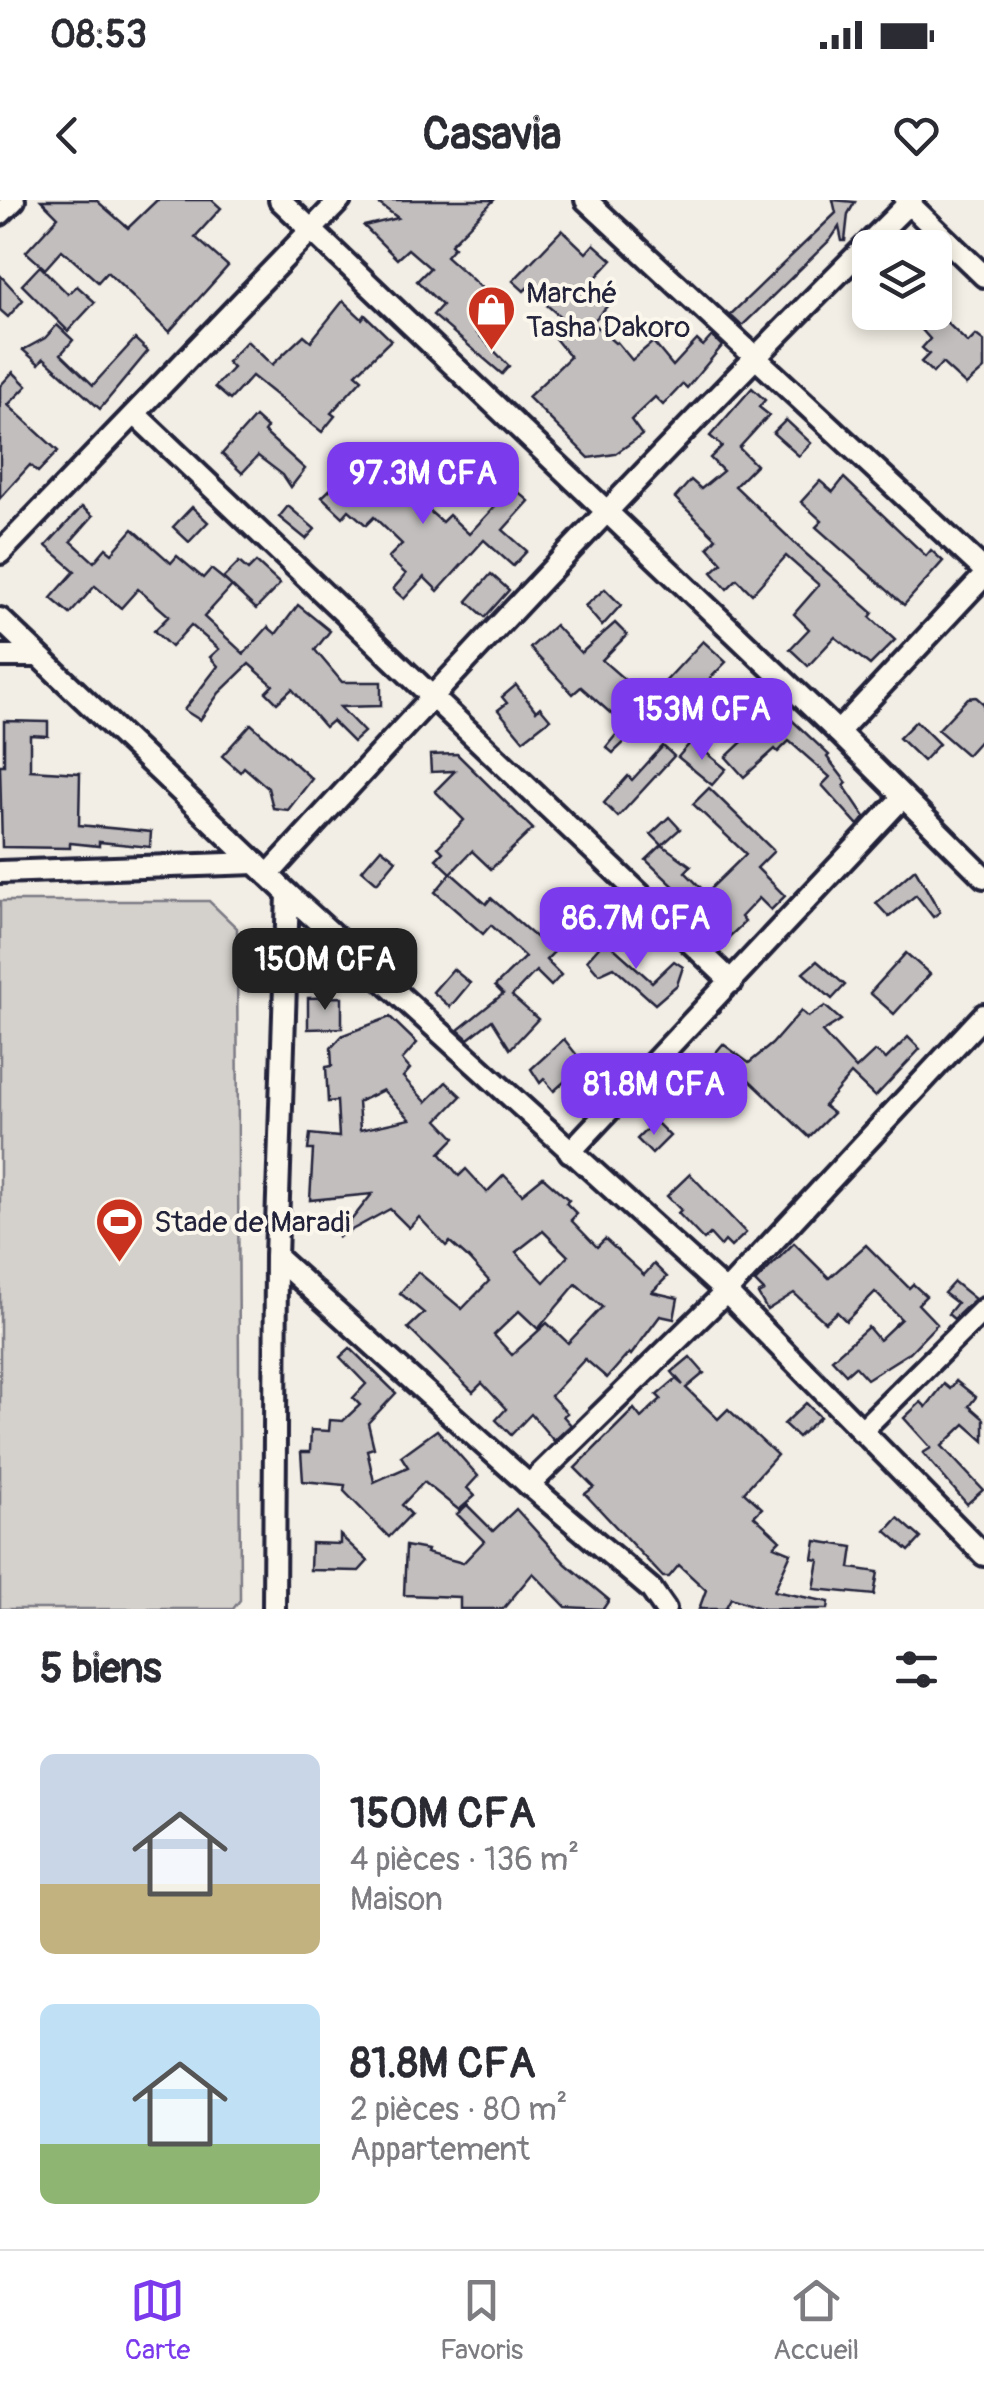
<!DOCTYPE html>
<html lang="fr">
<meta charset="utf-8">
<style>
:root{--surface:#fff;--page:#f2f2f3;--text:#2b2b33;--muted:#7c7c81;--line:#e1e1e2;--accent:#7c3aed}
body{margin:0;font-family:Pangolin,sans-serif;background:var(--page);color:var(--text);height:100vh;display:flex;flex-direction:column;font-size:38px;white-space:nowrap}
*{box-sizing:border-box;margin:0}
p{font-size:32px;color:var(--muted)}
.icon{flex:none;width:55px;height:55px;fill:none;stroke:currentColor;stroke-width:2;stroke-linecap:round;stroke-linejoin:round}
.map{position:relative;height:1409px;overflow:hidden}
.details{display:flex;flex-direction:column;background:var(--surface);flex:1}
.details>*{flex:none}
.buttons{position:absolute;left:852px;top:30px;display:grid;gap:20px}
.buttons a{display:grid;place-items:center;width:100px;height:100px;border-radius:15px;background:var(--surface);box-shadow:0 5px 15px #0003;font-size:50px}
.price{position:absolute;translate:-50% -85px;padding:0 22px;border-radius:20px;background:var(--accent);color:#fff;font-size:32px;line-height:65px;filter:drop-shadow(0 2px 5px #0008)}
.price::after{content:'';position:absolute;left:50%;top:60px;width:30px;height:22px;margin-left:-15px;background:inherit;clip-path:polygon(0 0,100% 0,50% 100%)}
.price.on{background:#222;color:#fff}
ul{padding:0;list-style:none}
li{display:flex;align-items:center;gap:30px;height:250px;padding:0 40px}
li span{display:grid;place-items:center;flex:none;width:280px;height:200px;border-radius:15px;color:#555}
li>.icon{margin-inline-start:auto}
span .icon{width:120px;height:120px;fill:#fffc;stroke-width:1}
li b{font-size:42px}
h2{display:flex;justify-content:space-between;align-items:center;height:120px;padding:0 40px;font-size:42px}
.status{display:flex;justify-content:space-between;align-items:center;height:70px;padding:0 50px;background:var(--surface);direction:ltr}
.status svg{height:28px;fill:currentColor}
header{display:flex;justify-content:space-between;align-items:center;height:130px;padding:0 40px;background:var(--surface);font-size:45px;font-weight:700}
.tab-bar{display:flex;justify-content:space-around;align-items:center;height:140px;border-top:2px solid var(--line);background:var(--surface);font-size:28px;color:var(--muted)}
.tab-bar a{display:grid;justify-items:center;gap:5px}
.tab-bar .on{color:var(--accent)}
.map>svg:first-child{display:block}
.green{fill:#d4d1cc;stroke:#7b7a84;stroke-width:2.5}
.building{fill:#c2bebe;stroke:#22223b;stroke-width:2.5;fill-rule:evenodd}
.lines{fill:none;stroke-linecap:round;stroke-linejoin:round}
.minor-casing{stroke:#22223b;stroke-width:28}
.minor{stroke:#fbf7ec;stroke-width:20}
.labels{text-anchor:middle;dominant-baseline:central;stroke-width:8;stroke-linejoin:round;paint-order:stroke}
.poi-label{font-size:30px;fill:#22223b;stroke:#fbf7ec;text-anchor:start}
</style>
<div class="status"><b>08:53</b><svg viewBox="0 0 49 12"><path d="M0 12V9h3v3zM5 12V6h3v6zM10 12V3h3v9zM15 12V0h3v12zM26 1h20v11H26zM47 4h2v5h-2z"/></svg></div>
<header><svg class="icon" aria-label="back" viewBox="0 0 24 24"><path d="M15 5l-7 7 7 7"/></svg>Casavia<svg class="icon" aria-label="heart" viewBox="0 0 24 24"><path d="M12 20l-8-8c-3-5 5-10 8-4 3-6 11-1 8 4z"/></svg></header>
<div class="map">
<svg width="984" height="1409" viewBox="0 0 984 1409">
<rect width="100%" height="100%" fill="#f2eee5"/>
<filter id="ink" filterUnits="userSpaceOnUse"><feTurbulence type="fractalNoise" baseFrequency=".01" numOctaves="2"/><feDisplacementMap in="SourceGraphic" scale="20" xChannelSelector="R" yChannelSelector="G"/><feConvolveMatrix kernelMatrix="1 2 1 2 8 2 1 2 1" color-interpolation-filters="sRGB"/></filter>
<g filter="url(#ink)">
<polygon class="green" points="0,701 209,701 237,728 240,1400 233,1409 0,1409"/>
<g class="building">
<polygon points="41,0 96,0 128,28 157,0 212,0 221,8 195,37 228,66 169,132 107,72 98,82 62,50 45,69 26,52 58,17"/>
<polygon points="374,0 494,0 451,44 454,47 446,56 493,98 482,110 491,118 476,132 509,166 502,174 433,115 442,105 417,81 430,68 408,49 397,59 364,26 398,18"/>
<polygon points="833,0 855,2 848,14 845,41 842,41 839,27 831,39 742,126 730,115 836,13"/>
<polygon points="562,30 586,53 594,44 612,60 589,85 609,104 592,123 615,143 617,142 632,160 653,142 673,166 697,140 703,146 712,136 722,146 687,188 683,184 663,205 655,197 635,216 631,220 642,235 615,254 589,258 528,197 570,157 549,131 563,119 527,88 524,91 513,81"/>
<polygon points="40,66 68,94 77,86 95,102 68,131 22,85"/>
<polygon points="0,75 23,100 8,117 0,110"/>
<polygon points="343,101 362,119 365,115 391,140 356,174 362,179 331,213 335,216 322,232 252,176 230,200 215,187 233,168 227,162 247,141 272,165 304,135 311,141"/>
<polygon points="906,112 936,112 968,143 976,135 984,141 984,169 966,185 942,163 933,173 921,162 929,154 922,148 930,139"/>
<polygon points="57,125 73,140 61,154 93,185 135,139 148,151 100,209 44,158 39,164 23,150 45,138"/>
<polygon points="13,172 27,186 8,205 58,251 38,272 30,265 0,298 0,186"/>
<polygon points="752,188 765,200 759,207 769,215 739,248 756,265 735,286 805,353 873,413 870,417 895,440 870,465 835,437 808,466 790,449 809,429 794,414 819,385 786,356 752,394 737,379 727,389 712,372 722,363 708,347 716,338 675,298 691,280 701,289 723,271 710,258 722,246 710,236"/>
<polygon points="255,217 267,228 264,232 305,269 291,287 283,275 258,256 242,273 222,254"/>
<polygon points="786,220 811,243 799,256 773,233"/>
<polygon points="365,256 424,310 426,308 442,322 449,315 469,334 513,287 529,301 503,330 527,351 513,366 484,340 438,391 424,377 404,399 393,389 406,374 388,358 402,344 374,317 366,325 349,310 343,317 322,297"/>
<polygon points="844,278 926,356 931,350 943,361 904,405 816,327 822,321 801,302 820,281 833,292"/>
<polygon points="288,306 315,329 306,339 279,317"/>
<polygon points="82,307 93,316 71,341 94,362 106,348 112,353 133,329 171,363 177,356 203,378 211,369 232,386 204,417 244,454 268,427 276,434 298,405 330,431 315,450 342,482 381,482 381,506 340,507 364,532 353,542 332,521 325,527 292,489 277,503 266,492 273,485 249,464 219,493 200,520 184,510 218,466 210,457 219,449 191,425 171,447 154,431 169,416 138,389 121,408 95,386 70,414 51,398 75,371 46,346"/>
<polygon points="192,307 208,322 189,342 173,327"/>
<polygon points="239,362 248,370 256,362 280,384 256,409 223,378"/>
<polygon points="491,374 509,390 485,417 467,401"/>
<polygon points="605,389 621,405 602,426 585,406"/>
<polygon points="615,423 627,435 602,460 648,500 703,441 726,462 693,496 710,514 695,529 677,510 643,543 633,534 613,553 606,547 624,525 581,487 573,494 530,448 555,425 581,453"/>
<polygon points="516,485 536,511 540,507 550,519 523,540 498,510 507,503 502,497"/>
<polygon points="976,497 984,504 984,536 967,555 938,530 968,498"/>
<polygon points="765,500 775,511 779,508 829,555 827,557 847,583 844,586 865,617 858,625 822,585 830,577 789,541 778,552 775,549 744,577 726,557 742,542 729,531"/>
<polygon points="4,521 48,522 48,536 30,535 30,570 80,573 79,625 151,632 150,647 99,642 99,646 70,643 70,648 2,647 0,565 4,565"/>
<polygon points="916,521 939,544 923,561 899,538"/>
<polygon points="251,524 312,579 288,610 273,608 268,588 244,567 240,572 222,556"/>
<polygon points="692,541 726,569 712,585 678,557"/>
<polygon points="663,546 674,556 618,617 604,603 628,576 632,580"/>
<polygon points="457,554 533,629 491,669 472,651 451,673 436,659 443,652 438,647 464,620 435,591 455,571 431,572 430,555"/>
<polygon points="709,588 774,651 757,668 785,696 771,710 759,698 741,717 745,722 728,738 646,660 662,645 651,634 669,617 680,629 662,645 691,666 685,672 706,693 746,654 693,604"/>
<polygon points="381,648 396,660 377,683 362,670"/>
<polygon points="915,669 940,712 933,717 916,695 889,717 876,703"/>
<polygon points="451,673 486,704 491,698 540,741 560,720 575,731 546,760 561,775 551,786 536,771 512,796 538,819 510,849 492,820 468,839 458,830 503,794 495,786 525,757 491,725 483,734 435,692"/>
<polygon points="605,740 652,782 674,761 683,767 677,785 655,804 614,767 599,774 587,760"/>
<polygon points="906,753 930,774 894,814 870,793"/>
<polygon points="817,761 845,785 832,799 803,773"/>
<polygon points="453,769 470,783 450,807 433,792"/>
<polygon points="342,797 342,828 308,829 308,798"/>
<polygon points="825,806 841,820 822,832 856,869 875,851 886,859 908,837 920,849 875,897 851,874 824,906 833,913 809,937 746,877 727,896 714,878 717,874 706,864 723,844 749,863 772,844 801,811 808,817"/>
<path d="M390,817L417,843L402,860L410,869L403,877L426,902L446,882L461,896L438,920L455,938L440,953L459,976L466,969L487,992L504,975L522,994L543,977L569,1000L566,1003L577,1014L571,1020L597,1047L605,1039L644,1075L654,1064L667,1077L652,1092L678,1098L674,1119L660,1116L631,1155L629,1153L607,1178L585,1159L551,1196L567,1213L563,1216L571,1225L554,1241L531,1214L511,1235L496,1220L506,1209L482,1183L473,1192L408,1128L424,1113L400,1093L418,1072L462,1109L489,1081L468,1058L450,1042L446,1046L419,1017L409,1028L390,1009L337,1038L372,994L310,1000L313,950H308L310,934L339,937L337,901L328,902L326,867L332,866L331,848L343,835ZM383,890L410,919L360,930L358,902ZM543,1031L568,1056L544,1082L516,1052ZM576,1084L602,1107L568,1143L547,1123L512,1155L494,1135L519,1111L538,1129Z"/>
<polygon points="564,839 584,864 554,891 544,879 540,883 531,869"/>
<polygon points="655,921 670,936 652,954 637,939"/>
<polygon points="690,974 746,1033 731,1047 725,1041 721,1046 710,1034 704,1040 678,1013 681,1010 667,996"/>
<polygon points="794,1043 829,1078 866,1045 909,1088 913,1084 926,1096 918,1104 937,1124 910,1152 867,1179 855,1166 846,1174 832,1159 868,1127 879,1140 901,1119 875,1092 846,1121 837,1112 825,1122 794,1093 767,1110 758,1094 764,1091 755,1082"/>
<polygon points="954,1082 975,1099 954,1119 948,1114 957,1103 944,1093"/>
<polygon points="350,1148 396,1193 368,1223 374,1248 367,1250 374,1282 408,1267 401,1256 437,1230 478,1276 467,1288 475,1296 459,1310 424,1282 402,1305 411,1314 389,1337 344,1291 345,1285 303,1281 301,1252 310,1252 311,1230 329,1231 330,1220 343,1221 360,1205 353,1198 366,1184 340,1157"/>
<polygon points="690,1157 704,1173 686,1188 718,1219 728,1209 777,1255 744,1292 762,1308 754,1316 780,1340 774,1346 791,1353 774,1391 829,1402 828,1409 763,1409 731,1398 725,1409 699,1409 706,1390 679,1365 669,1377 663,1377 585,1294 594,1287 575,1268 634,1209 641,1218 661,1199 657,1195 676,1179 683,1185 672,1172"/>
<polygon points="956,1181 976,1197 969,1206 984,1219 984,1241 965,1224 942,1246 983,1290 967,1304 923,1253 931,1248 904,1218 921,1202 926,1207 944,1184 950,1189"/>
<polygon points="806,1203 820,1217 798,1237 784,1224"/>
<polygon points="467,1305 493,1331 516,1309 566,1364 609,1400 603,1409 566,1407 533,1373 503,1409 460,1409 460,1397 404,1395 406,1346 427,1350 426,1353 463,1363 484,1341 457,1314"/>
<polygon points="898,1318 921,1338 909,1351 886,1331"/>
<polygon points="340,1335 368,1361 359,1371 310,1370 311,1343 340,1344"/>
<polygon points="816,1341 853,1347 850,1368 878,1372 874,1395 814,1389 819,1360 813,1359"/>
</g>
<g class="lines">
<defs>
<g id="minor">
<polyline points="280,0 838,532 984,677"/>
<polyline points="586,0 984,370"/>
<polyline points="905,0 984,76"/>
<polyline points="0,14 14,0"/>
<polyline points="136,215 732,782"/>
<polyline points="0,353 340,0"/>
<polyline points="0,419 288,694 726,1092 984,1355"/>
<polyline points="0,456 38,456"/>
<polyline points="838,532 984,376"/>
<polyline points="0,672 256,663"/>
<path d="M268,675C478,445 691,219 912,0"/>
<polyline points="570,952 902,598"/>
<polyline points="276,1057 529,1285 651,1389 665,1409"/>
<polyline points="861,1231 984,1109"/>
<polyline points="529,1285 726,1092 984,815"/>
<polyline points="274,1409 276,1057 288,694"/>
</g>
</defs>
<use href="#minor" class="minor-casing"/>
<use href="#minor" class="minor"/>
</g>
</g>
<defs>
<symbol id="shop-pin" viewBox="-11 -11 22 30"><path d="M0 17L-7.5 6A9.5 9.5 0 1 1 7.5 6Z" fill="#c8321e" stroke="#fbf7ec"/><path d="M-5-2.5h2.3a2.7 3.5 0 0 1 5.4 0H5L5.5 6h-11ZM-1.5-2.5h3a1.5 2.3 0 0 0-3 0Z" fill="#fff"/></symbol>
<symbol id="stadium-pin" viewBox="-11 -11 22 30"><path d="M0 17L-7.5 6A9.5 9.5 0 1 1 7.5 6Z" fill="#c8321e" stroke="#fbf7ec"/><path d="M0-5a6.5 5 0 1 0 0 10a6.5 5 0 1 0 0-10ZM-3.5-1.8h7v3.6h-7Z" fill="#fff"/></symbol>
</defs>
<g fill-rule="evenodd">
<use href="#shop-pin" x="464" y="82" width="55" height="75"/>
<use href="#stadium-pin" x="92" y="994" width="55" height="75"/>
</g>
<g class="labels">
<g class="poi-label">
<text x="526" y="93">Marché<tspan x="526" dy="34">Tasha Dakoro</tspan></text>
<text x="154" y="1022">Stade de Maradi</text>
</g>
</g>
</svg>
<div class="buttons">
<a><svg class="icon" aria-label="layers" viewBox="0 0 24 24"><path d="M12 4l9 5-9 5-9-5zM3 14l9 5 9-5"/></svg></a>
</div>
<b class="price" style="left:423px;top:327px">97.3M CFA</b>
<b class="price" style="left:702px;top:563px">153M CFA</b>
<b class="price" style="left:636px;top:772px">86.7M CFA</b>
<b class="price on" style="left:325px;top:813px">150M CFA</b>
<b class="price" style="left:654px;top:938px">81.8M CFA</b>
</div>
<section class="details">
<h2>5 biens<svg class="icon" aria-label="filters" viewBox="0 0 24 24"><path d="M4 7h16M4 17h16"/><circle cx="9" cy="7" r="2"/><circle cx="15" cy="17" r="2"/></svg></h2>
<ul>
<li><span style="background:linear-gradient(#c9d6e8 65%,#c2b280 0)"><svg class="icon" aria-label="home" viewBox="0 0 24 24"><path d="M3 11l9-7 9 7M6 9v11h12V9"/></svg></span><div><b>150M CFA</b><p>4 pièces · 136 m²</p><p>Maison</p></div></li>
<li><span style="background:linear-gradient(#bfe0f5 70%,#8fb573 0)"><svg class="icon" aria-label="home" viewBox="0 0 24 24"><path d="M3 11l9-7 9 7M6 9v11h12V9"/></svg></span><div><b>81.8M CFA</b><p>2 pièces · 80 m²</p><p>Appartement</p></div></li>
</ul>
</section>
<nav class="tab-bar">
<a class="on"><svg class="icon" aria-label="map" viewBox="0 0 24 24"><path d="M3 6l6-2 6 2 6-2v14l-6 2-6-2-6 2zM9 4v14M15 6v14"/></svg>Carte</a>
<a><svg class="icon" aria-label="saved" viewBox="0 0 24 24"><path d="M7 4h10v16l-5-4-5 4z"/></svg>Favoris</a>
<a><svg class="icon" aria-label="home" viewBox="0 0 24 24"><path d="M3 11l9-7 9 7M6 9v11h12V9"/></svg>Accueil</a>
</nav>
